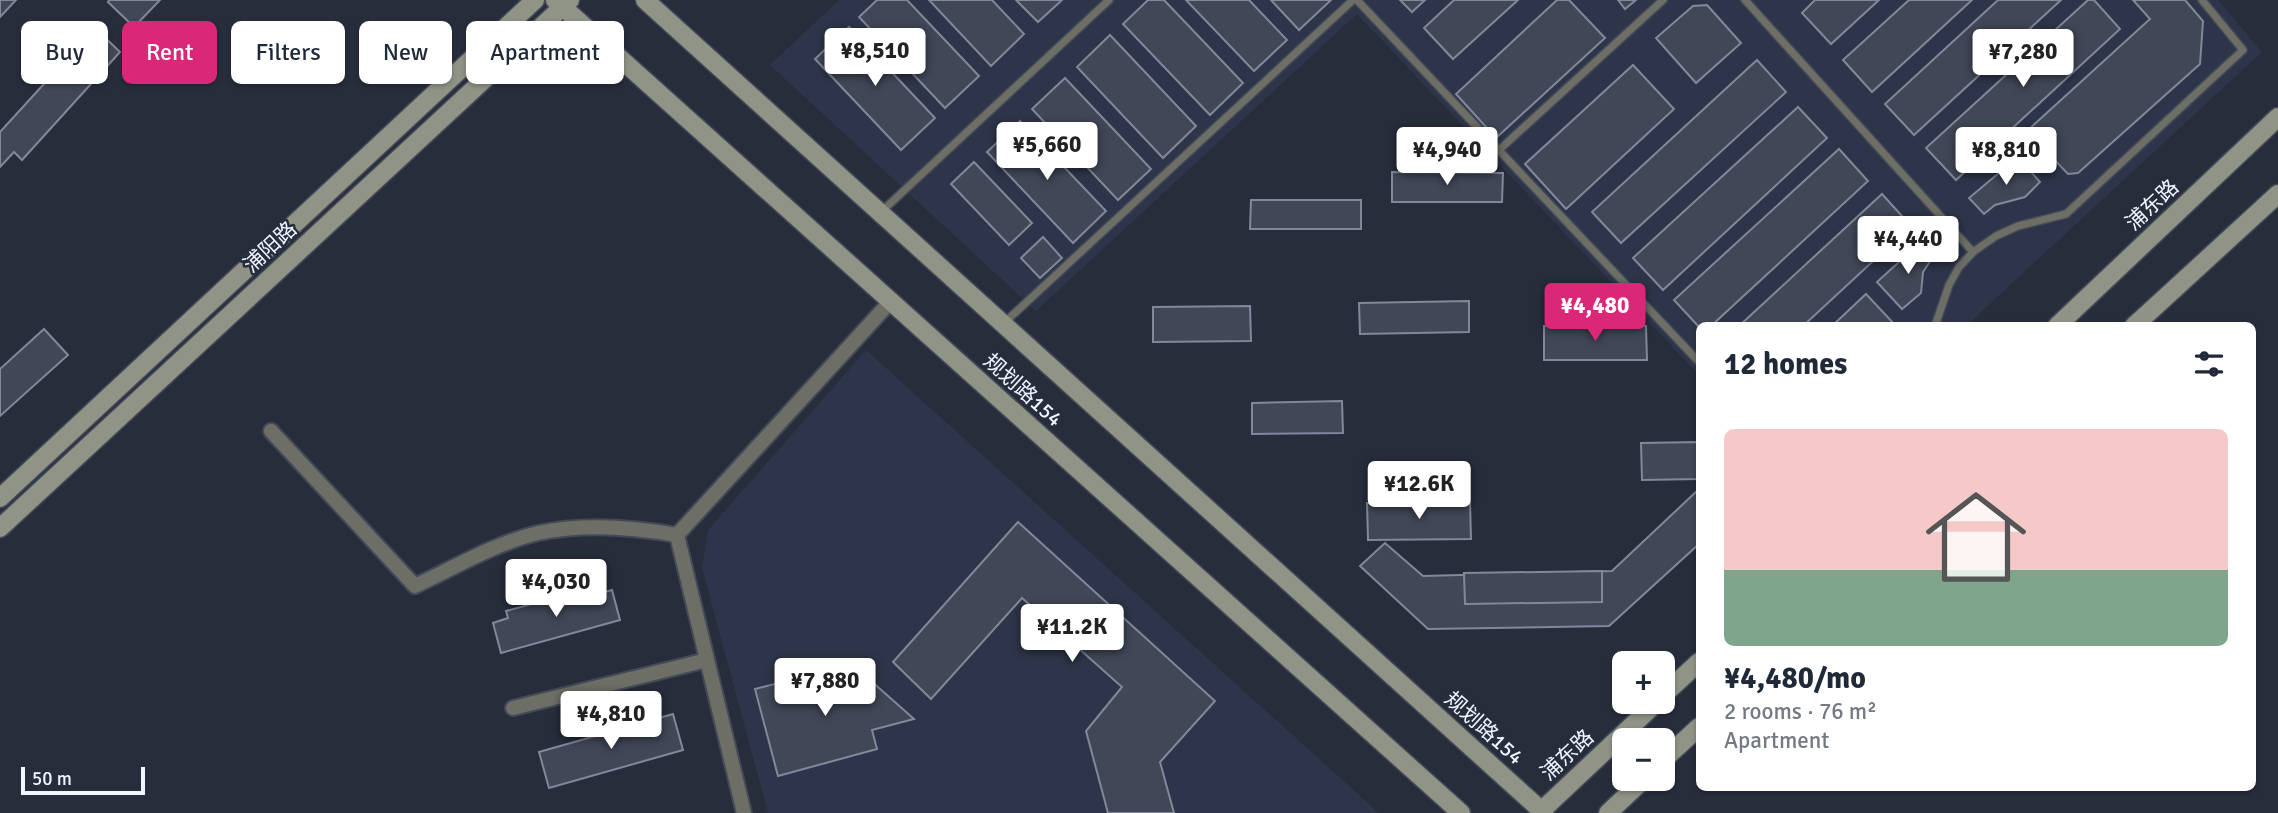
<!DOCTYPE html>
<meta charset="utf-8">
<style>
:root{--surface:#fff;--page:#f2f2f3;--text:#1f2937;--muted:#747a83;--line:#e0e1e3;--accent:#db2777}
body{margin:0;font-family:Signika,"Noto Sans SC",sans-serif;background:var(--page);color:var(--text);height:100vh;display:flex;flex-direction:column;font-size:26px;white-space:nowrap}
*{box-sizing:border-box;margin:0}
p{font-size:23px;color:var(--muted)}
.icon{flex:none;width:38px;height:38px;fill:none;stroke:currentColor;stroke-width:2;stroke-linecap:round;stroke-linejoin:round}
.map{position:relative;flex:1;overflow:hidden}
.sheet{position:absolute;left:1696px;top:322px;width:560px;height:469px;display:flex;flex-direction:column;background:var(--surface);border-radius:10px;box-shadow:0 2px 5px #0004}
.sheet>*{flex:none}
.hud{position:absolute;left:21px;top:21px;width:665px;height:63px;display:flex;gap:14px}
.controls{position:absolute;left:1612px;top:651px;display:grid;gap:14px}
.controls a{display:grid;place-items:center;width:63px;height:63px;border-radius:10px;background:var(--surface);box-shadow:0 2px 5px #0004;font-size:35px}
.scale{position:absolute;left:21px;bottom:18px;width:124px;box-sizing:border-box;padding-left:7px;border:4px solid #f1f5ff;border-top:0;font-size:19px;line-height:24px;white-space:nowrap;color:#f1f5ff;-webkit-text-stroke:5px #282d3c;paint-order:stroke}
.price{position:absolute;translate:-50% -60px;padding:0 16px;border-radius:7px;background:#fff;color:#222;font-size:23px;line-height:46px;filter:drop-shadow(0 2px 4px #0008)}
.price::after{content:'';position:absolute;left:50%;top:42px;width:21px;height:16px;margin-left:-10px;background:inherit;clip-path:polygon(0 0,100% 0,50% 100%)}
.price.active{background:var(--accent);color:#fff}
ul{padding:0;list-style:none}
li{display:grid;align-content:center;gap:14px;height:371px;padding:0 28px}
li+li{border-top:2px solid var(--line)}
li span{display:grid;place-items:center;height:217px;border-radius:10px;color:#555}
li>.icon{margin-inline-start:auto}
span .icon{width:126px;height:126px;fill:#fffc;stroke-width:1}
li b{font-size:30px}
h2{display:flex;justify-content:space-between;align-items:center;height:84px;padding:0 28px;font-size:30px}
.tag{padding:0 24px;border-radius:10px;background:var(--surface);box-shadow:0 2px 5px #0004;font-size:24px;line-height:63px}
.tag.active{background:var(--accent);color:#fff}
.map>svg:first-child{display:block}
.built{fill:#2e354a}
.building{fill:#414757;stroke:#82889a;stroke-width:2}
.lines{fill:none;stroke-linecap:round;stroke-linejoin:round}
.lane-casing{stroke:#444957;stroke-width:10}
.street-casing{stroke:#444957;stroke-width:18}
.secondary-casing{stroke:#444957;stroke-width:21}
.lane{stroke:#6d6f67;stroke-width:7}
.street{stroke:#6d6f67;stroke-width:14}
.secondary{stroke:#909487;stroke-width:18}
.labels{text-anchor:middle;dominant-baseline:central;stroke-width:5;stroke-linejoin:round;paint-order:stroke}
.street-label{font-size:21px;fill:#f1f5ff;stroke:#282d3c}
</style>
<div class="map">
<svg width="2278" height="813" viewBox="0 0 2278 813">
<rect width="100%" height="100%" fill="#282d3c"/>
<g class="built">
<polygon points="839,0 2218,0 2262,52 1967,325 1699,326 1699,375 1357,14 1036,311 770,65"/>
<polygon points="866,350 1379,813 768,813 702,568 708,530"/>
</g>
<g class="building">
<polygon points="0,0 16,0 0,17"/>
<polygon points="109,0 160,0 134,27 108,2"/>
<polygon points="877,0 907,0 979,76 945,108 859,17"/>
<polygon points="929,0 992,0 1024,34 991,66"/>
<polygon points="1016,0 1062,0 1038,22"/>
<polygon points="1148,0 1164,0 1243,83 1210,115 1123,24"/>
<polygon points="1186,0 1249,0 1287,40 1254,71"/>
<polygon points="1271,0 1331,0 1299,30"/>
<polygon points="1400,0 1425,0 1412,12"/>
<polygon points="1454,0 1518,0 1453,59 1424,28"/>
<polygon points="1557,0 1569,0 1605,38 1496,138 1456,94"/>
<polygon points="1618,0 1636,0 1625,9"/>
<polygon points="1815,0 1879,0 1831,44 1802,13"/>
<polygon points="1909,0 1972,0 1872,92 1843,60"/>
<polygon points="1998,0 2061,0 1914,135 1885,104"/>
<polygon points="2088,0 2094,0 2120,29 1956,180 1926,148"/>
<polygon points="2133,0 2185,0 2203,21 2200,64 2078,173 2068,174 2027,131 2150,19"/>
<polygon points="1707,5 1741,43 1696,83 1656,38 1693,6"/>
<polygon points="849,27 935,118 901,150 815,59"/>
<polygon points="95,28 120,52 22,160 14,152 0,167 0,132"/>
<polygon points="1110,35 1196,126 1163,158 1077,67"/>
<polygon points="1757,60 1786,92 1621,243 1592,212"/>
<polygon points="1633,65 1674,109 1566,209 1525,164"/>
<polygon points="1065,78 1151,169 1118,200 1032,109"/>
<polygon points="1798,107 1827,138 1663,290 1633,258"/>
<polygon points="1020,121 1106,211 1073,243 987,152"/>
<polygon points="1839,149 1868,181 1711,326 1699,327 1674,300"/>
<polygon points="2018,157 2040,182 2025,197 1995,205 1984,214 1969,198"/>
<polygon points="974,162 1032,223 1009,245 951,184"/>
<polygon points="1392,172 1503,173 1502,202 1392,202"/>
<polygon points="1882,194 1911,226 1803,326 1739,326"/>
<polygon points="1251,200 1361,200 1361,229 1250,229"/>
<polygon points="1043,237 1062,258 1040,278 1021,258"/>
<polygon points="1923,240 1935,254 1923,272 1921,293 1902,309 1877,282"/>
<polygon points="1866,294 1896,326 1832,326"/>
<polygon points="1469,301 1469,332 1360,334 1359,303"/>
<polygon points="1250,306 1251,341 1153,342 1153,307"/>
<polygon points="1544,326 1646,326 1647,360 1544,360"/>
<polygon points="44,329 68,355 0,416 0,369"/>
<polygon points="1342,401 1343,433 1252,434 1252,403"/>
<polygon points="1699,442 1699,479 1642,480 1641,443"/>
<polygon points="1699,489 1699,544 1609,626 1428,629 1360,566 1385,543 1423,576 1612,571"/>
<polygon points="1470,502 1471,539 1368,540 1367,503"/>
<polygon points="1018,522 1215,701 1160,762 1174,813 1108,813 1086,731 1122,687 1022,598 931,699 893,662"/>
<polygon points="1602,571 1602,602 1465,604 1464,573"/>
<polygon points="594,587 597,594 612,590 620,620 501,653 493,623 508,618 506,611"/>
<polygon points="852,664 914,719 872,730 877,749 778,776 755,689"/>
<polygon points="673,714 683,750 549,788 539,752"/>
</g>
<g class="lines">
<defs>
<g id="lane">
<polyline points="1357,0 1699,362"/>
<polyline points="1745,0 1973,252"/>
<polyline points="1499,150 1663,0"/>
<polyline points="881,212 1109,0"/>
<polyline points="1004,323 1353,0"/>
<polyline points="1935,326 1949,285 1959,267 1973,252 1996,236 2018,226 2066,214 2243,50 2202,0"/>
</g>
<g id="street">
<path d="M271,431L415,586C455,567 496,543 538,533C584,523 632,527 677,535"/>
<polyline points="513,708 707,660"/>
<polyline points="744,813 677,535 891,301"/>
</g>
<g id="secondary">
<polyline points="555,0 1461,813"/>
<polyline points="645,0 1544,813"/>
<polyline points="2057,326 2278,117"/>
<polyline points="2134,326 2278,194"/>
<polyline points="0,498 535,0"/>
<polyline points="0,528 570,0"/>
<polyline points="1662,696 1699,662"/>
<polyline points="1662,761 1699,727"/>
<polyline points="1539,813 1657,702"/>
<polyline points="1608,813 1644,779"/>
</g>
</defs>
<use href="#lane" class="lane-casing"/>
<use href="#street" class="street-casing"/>
<use href="#secondary" class="secondary-casing"/>
<use href="#lane" class="lane"/>
<use href="#street" class="street"/>
<use href="#secondary" class="secondary"/>
</g>
<g class="labels">
<g class="street-label">
<text transform="translate(2152 205) rotate(-43)">浦东路</text>
<text transform="translate(270 247) rotate(-43)">浦阳路</text>
<text transform="translate(1023 390) rotate(42)">规划路154</text>
<text transform="translate(1484 728) rotate(42)">规划路154</text>
<text transform="translate(1567 755) rotate(-43)">浦东路</text>
</g>
</g>
</svg>
<div class="controls">
<a>+</a>
<a>−</a>
</div>
<div class="scale">50 m</div>
<b class="price" style="left:875px;top:88px">¥8,510</b>
<b class="price" style="left:2023px;top:89px">¥7,280</b>
<b class="price" style="left:1047px;top:182px">¥5,660</b>
<b class="price" style="left:1447px;top:187px">¥4,940</b>
<b class="price" style="left:2006px;top:187px">¥8,810</b>
<b class="price" style="left:1908px;top:276px">¥4,440</b>
<b class="price active" style="left:1595px;top:343px">¥4,480</b>
<b class="price" style="left:1419px;top:521px">¥12.6K</b>
<b class="price" style="left:556px;top:619px">¥4,030</b>
<b class="price" style="left:1072px;top:664px">¥11.2K</b>
<b class="price" style="left:825px;top:718px">¥7,880</b>
<b class="price" style="left:611px;top:751px">¥4,810</b>
<div class="hud">
<a class="tag">Buy</a>
<a class="tag active">Rent</a>
<a class="tag">Filters</a>
<a class="tag">New</a>
<a class="tag">Apartment</a>
</div>
<section class="sheet">
<h2>12 homes<svg class="icon" aria-label="filters" viewBox="0 0 24 24"><path d="M4 7h16M4 17h16"/><circle cx="9" cy="7" r="2"/><circle cx="15" cy="17" r="2"/></svg></h2>
<ul>
<li><span style="background:linear-gradient(#f6c9c9 65%,#7fa58c 0)"><svg class="icon" aria-label="home" viewBox="0 0 24 24"><path d="M3 11l9-7 9 7M6 9v11h12V9"/></svg></span><div><b>¥4,480/mo</b><p>2 rooms · 76 m²</p><p>Apartment</p></div></li>
</ul>
</section>
</div>
